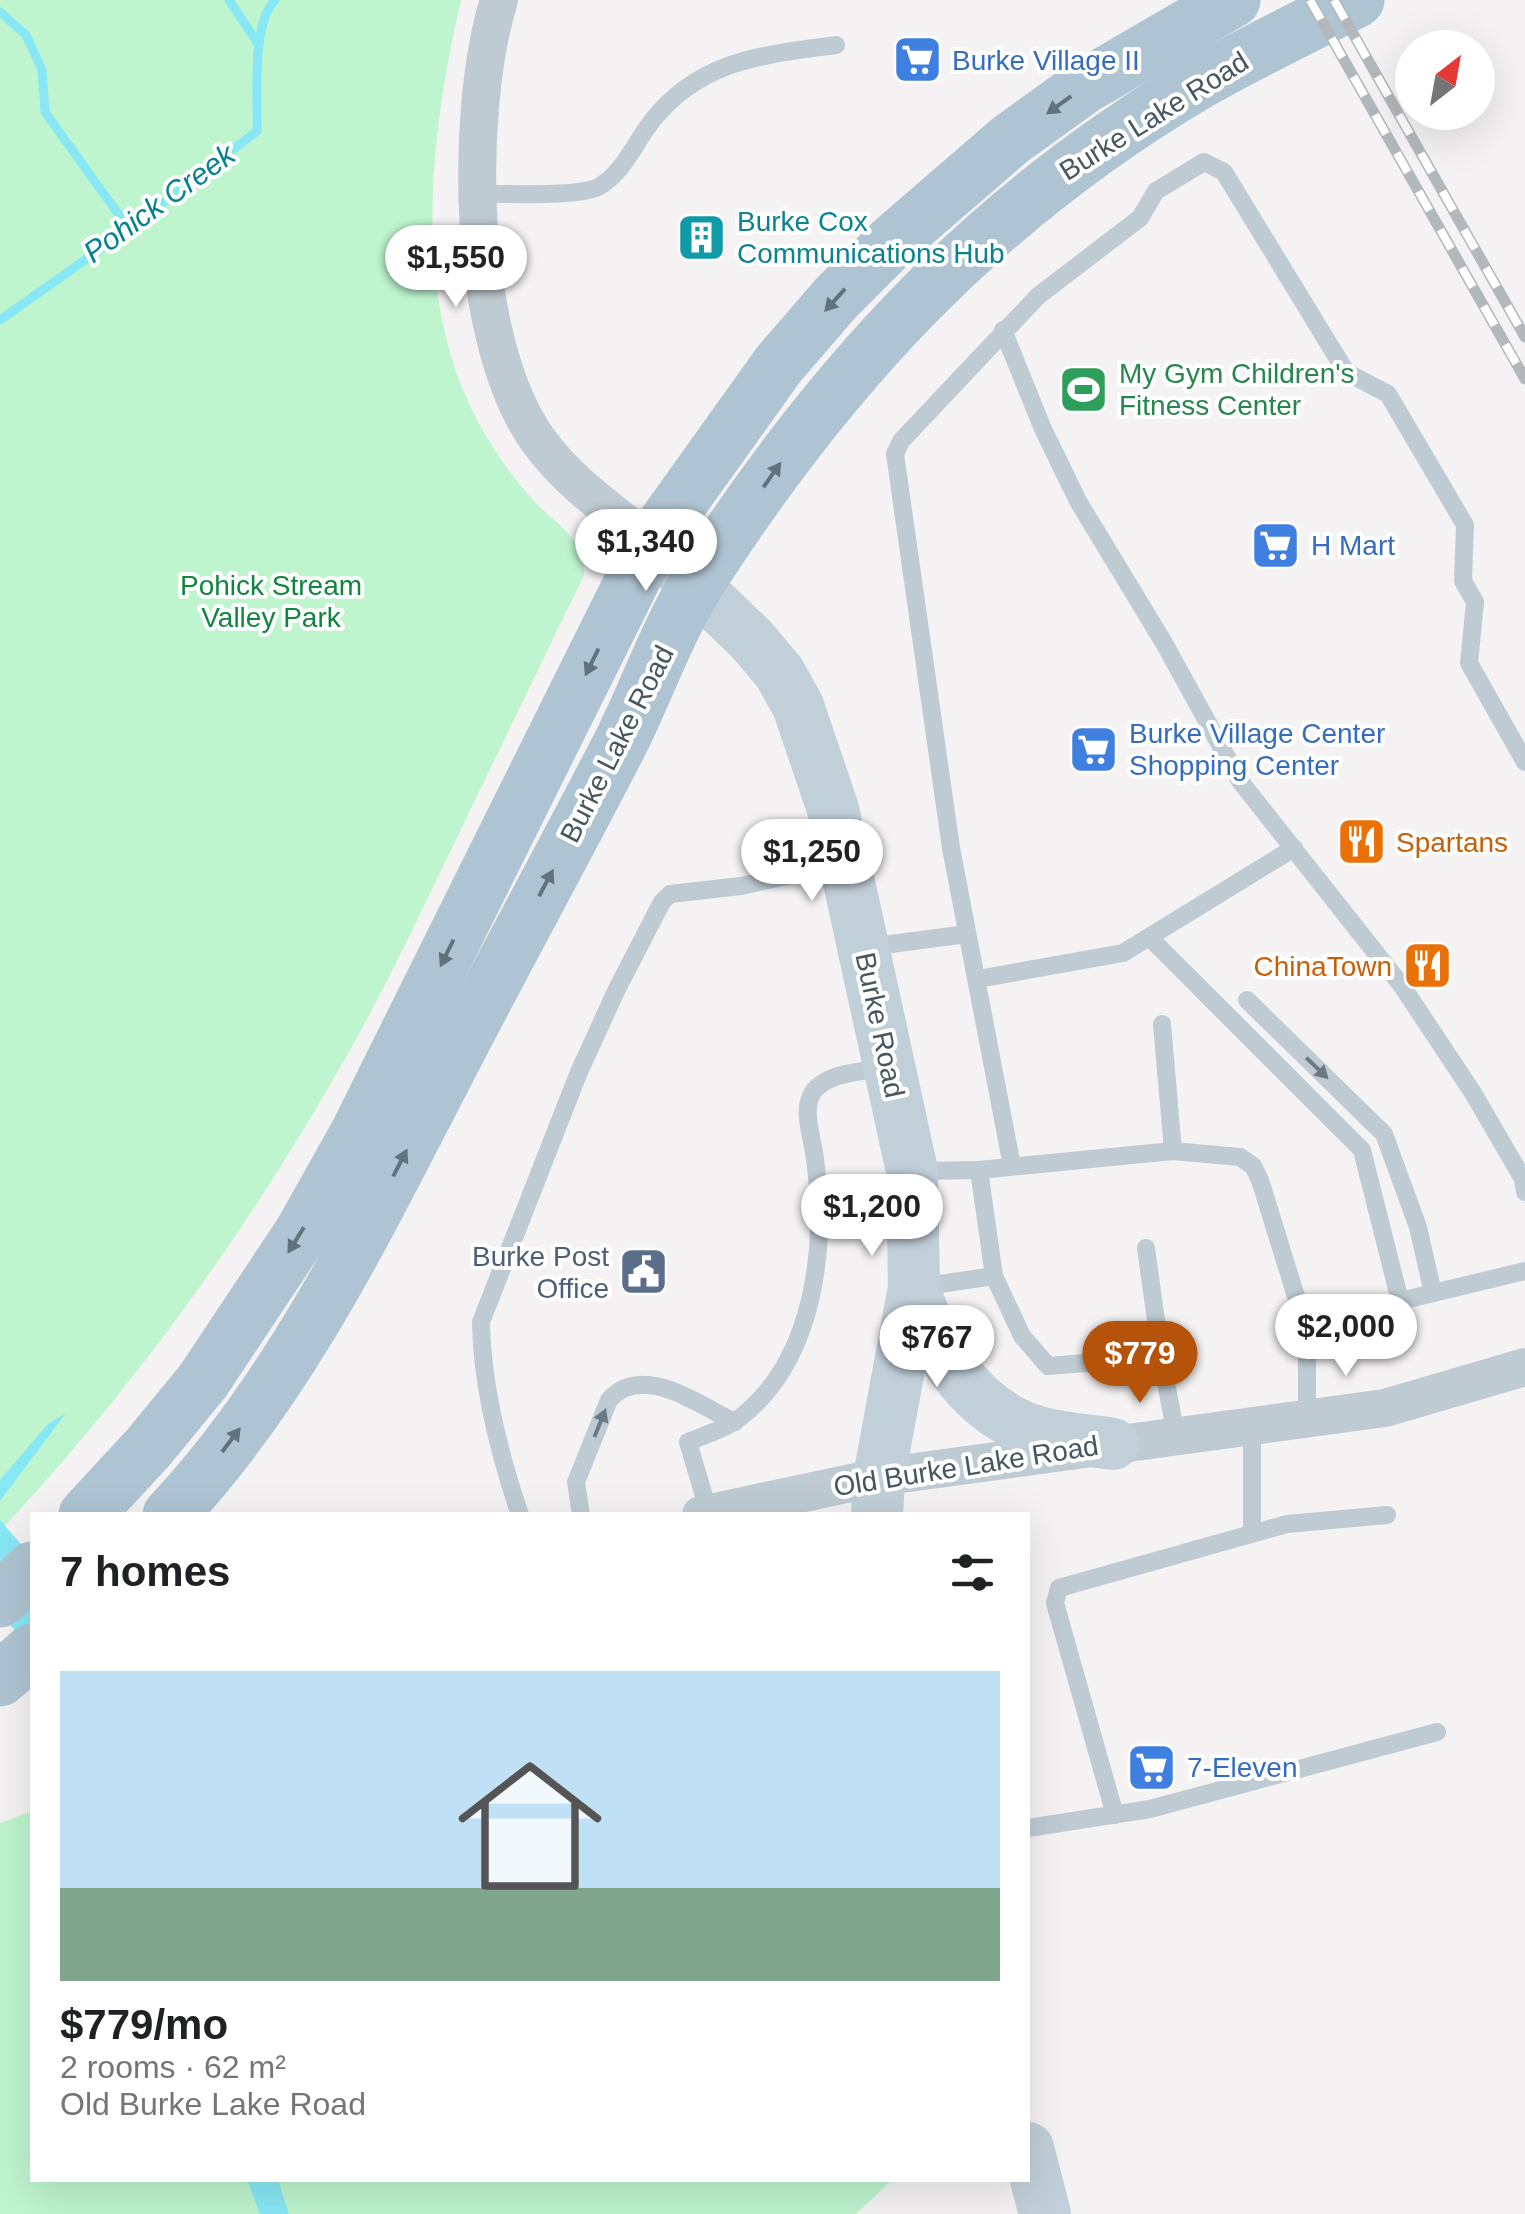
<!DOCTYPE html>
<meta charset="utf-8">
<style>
:root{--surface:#fff;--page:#f6f6f6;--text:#202124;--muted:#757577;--line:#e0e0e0;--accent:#b45309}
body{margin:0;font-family:Arial,sans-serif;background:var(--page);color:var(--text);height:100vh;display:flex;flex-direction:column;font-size:38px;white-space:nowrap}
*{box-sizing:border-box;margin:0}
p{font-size:32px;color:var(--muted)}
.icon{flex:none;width:55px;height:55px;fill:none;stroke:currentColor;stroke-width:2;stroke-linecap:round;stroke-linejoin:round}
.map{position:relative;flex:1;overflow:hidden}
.details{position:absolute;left:30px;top:1512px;width:1000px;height:670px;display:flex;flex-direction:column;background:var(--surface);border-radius:0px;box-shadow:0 10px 40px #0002}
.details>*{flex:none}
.needle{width:65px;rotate:31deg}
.fabs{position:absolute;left:1395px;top:30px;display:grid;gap:20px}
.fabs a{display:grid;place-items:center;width:100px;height:100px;border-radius:50%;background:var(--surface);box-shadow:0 10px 40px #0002;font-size:50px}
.price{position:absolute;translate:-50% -85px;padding:0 22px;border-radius:35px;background:#fff;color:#222;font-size:32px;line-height:65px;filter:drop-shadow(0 2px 5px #0008)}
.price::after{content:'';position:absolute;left:50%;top:60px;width:30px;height:22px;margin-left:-15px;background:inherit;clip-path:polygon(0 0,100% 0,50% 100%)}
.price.on{background:var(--accent);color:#fff}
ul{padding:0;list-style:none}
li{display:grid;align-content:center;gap:20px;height:530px;padding:0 30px}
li+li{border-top:2px solid var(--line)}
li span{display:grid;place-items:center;height:310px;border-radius:0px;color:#555}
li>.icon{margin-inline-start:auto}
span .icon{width:180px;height:180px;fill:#fffc;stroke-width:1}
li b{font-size:42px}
h2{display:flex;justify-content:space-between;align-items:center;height:120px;padding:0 30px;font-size:42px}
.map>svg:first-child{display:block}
.green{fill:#bef4ce}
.water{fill:#88e7f4}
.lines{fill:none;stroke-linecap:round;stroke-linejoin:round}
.stream{stroke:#88e7f4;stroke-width:9}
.lane{stroke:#becbd2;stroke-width:18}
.street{stroke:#becbd2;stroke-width:38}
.secondary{stroke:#c1cfd9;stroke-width:52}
.primary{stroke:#afc4d2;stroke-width:55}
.rail-casing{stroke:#b3b8bc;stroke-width:11}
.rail{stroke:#fff;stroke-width:8;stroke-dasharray:22;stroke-linecap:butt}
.oneway{fill:#61727d}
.oneway2{fill:#6b7a83}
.labels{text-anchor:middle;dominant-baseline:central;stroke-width:8;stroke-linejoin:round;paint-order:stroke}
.shop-label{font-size:28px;fill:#366cbe;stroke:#fff;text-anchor:start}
.street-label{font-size:28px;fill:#475761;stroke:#fff}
.culture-label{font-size:28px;fill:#0d838f;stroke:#fff;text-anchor:start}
.leisure-label{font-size:28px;fill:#27864d;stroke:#fff;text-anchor:start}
.park-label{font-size:28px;fill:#108540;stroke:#fff}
.food-label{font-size:28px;fill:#c56008;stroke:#fff;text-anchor:start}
.service-label{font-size:28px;fill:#4e5e75;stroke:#fff;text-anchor:end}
.water-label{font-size:30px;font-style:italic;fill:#048090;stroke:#fff}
</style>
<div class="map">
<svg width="1525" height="2214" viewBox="0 0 1525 2214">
<rect width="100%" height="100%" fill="#f4f2f2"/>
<g class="green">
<path d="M0,0H461C429,138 409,306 485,434C499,458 516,482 535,502C548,516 568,529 577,546C583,556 584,564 584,575C539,668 494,761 449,854C417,920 386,986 350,1050C253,1223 136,1386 0,1531Z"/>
<polygon points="32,1811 32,2180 892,2180 856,2214 0,2214 0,1823"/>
</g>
<g class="water">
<polygon points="66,1413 0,1501 0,1480 48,1424"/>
<polygon points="0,1520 32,1557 32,1650 0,1613"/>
<polygon points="247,2180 278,2180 289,2214 260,2214"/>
</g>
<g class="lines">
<g class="stream">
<polyline points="229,0 259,45"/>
<polyline points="0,12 26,35 42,70 45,112 129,229"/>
<path d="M0,320L129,229L257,131C258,97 251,25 275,0"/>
</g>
<g class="lane">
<path d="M478,194C505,193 579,198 600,186C623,173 636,141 652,121C701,59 764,55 836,45"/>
<polyline points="1003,330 1043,429 1078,501 1164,643 1240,781 1402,986 1473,1093 1523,1179 1525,1192"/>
<polyline points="1149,937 1362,1150 1400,1301 1525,1271"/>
<polyline points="868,947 967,934"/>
<polyline points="978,979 1123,953 1294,848"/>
<polyline points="1247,1000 1384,1134 1418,1227 1433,1293"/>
<polyline points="1162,1024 1173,1151"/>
<polyline points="1012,1166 951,848 895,454 901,441 1038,296 1140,218 1156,191 1204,162 1224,172 1346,372 1388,394 1465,525 1463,581 1475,602 1469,663 1525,762"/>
<polyline points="979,1170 994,1276 1022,1336 1048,1366 1161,1357"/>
<polyline points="917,1171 979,1170 1173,1151 1240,1157 1253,1166 1260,1180 1307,1332"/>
<polyline points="1146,1248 1161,1357 1176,1435"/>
<polyline points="919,1287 994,1276"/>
<polyline points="1307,1417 1307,1332 1342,1316 1400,1301"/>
<path d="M709,1513L688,1442C704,1435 723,1430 737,1420C815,1362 827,1248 815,1159C813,1139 801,1110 813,1092C827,1072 862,1072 884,1068"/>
<path d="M520,1515C499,1453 482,1387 481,1322L579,1072L617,989L662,902L670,894L741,886L840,864"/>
<path d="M581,1515L576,1482L609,1400C643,1362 698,1405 735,1422"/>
<polyline points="1252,1534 1252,1425"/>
<polyline points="1115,1815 1055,1603 1059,1588 1287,1524 1387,1515"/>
<polyline points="1028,1828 1150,1809 1437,1732"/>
</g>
<g class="street">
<path d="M499,0C464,114 467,341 538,440C568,482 611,511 651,543"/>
<polyline points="701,1515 879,1477 1385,1408 1525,1367"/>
</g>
<g class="secondary">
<polyline points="651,543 751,639 779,672 798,706 833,809 912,1171 914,1288 879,1477 877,1515"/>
<path d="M914,1288C932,1344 965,1401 1021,1426C1048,1438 1084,1439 1113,1444"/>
<polyline points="1028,2148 1045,2214"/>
</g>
<g class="primary">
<polyline points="86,1515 148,1448 203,1381 302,1232 357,1134 651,543 779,364 836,298 892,242 1010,140 1085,86 1233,0"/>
<path d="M170,1515C290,1387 367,1226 447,1072C504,961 565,851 622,740C648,687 668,629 699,580C833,372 985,208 1199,82C1250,53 1304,27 1357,0"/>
<polyline points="0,1600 32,1569"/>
<polyline points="0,1679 32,1651"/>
</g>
<defs>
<g id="rail">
<polyline points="1310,0 1525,379"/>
<polyline points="1334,0 1525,337"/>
</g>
</defs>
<use href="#rail" class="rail-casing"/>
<use href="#rail" class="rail"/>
</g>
<defs><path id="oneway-solid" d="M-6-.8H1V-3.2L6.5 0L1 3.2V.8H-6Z" transform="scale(2.5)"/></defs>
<g class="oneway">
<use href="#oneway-solid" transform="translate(1059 105) rotate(144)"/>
<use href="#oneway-solid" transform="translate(835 300) rotate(132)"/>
<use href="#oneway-solid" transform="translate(772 475) rotate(-55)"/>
<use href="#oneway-solid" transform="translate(592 662) rotate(116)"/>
<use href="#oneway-solid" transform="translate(546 883) rotate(-62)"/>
<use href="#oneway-solid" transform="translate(447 953) rotate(116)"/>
<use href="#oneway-solid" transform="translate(400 1163) rotate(-63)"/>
<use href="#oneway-solid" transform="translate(296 1240) rotate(122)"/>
<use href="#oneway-solid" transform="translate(231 1440) rotate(-53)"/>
</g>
<g class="oneway2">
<use href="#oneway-solid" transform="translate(1317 1068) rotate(44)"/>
<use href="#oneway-solid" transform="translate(600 1423) rotate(-68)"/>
</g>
<defs>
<symbol id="supermarket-square" viewBox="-11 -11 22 22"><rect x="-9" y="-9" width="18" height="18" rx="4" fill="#3f7fe0" stroke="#fff"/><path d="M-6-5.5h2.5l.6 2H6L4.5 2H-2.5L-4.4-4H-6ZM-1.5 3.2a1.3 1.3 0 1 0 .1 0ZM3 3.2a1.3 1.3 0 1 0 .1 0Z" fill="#fff"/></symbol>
<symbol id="building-square" viewBox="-11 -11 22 22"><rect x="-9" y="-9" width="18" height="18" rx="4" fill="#0f9aa8" stroke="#fff"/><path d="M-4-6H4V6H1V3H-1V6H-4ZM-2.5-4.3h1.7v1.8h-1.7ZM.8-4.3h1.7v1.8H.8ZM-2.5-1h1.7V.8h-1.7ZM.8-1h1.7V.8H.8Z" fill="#fff"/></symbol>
<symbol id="stadium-square" viewBox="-11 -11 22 22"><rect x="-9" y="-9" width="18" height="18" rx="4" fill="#2e9e5b" stroke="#fff"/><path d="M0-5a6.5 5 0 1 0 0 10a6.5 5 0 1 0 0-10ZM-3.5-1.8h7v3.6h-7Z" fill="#fff"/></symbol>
<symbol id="restaurant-square" viewBox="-11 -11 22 22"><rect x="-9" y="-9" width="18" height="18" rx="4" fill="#e8710a" stroke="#fff"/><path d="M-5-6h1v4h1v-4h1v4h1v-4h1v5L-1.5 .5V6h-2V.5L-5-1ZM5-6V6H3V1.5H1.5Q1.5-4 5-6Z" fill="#fff"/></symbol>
<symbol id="civic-square" viewBox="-11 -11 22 22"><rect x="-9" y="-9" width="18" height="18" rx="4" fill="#5c6f8a" stroke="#fff"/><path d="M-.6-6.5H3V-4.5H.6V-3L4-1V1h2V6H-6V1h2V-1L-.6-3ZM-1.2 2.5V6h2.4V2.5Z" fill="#fff"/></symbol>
</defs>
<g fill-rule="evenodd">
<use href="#supermarket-square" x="890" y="32" width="55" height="55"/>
<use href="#building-square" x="674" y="210" width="55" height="55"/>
<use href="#stadium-square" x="1056" y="362" width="55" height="55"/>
<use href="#supermarket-square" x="1248" y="518" width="55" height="55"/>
<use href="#supermarket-square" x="1066" y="722" width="55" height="55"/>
<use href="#restaurant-square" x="1334" y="814" width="55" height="55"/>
<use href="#restaurant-square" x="1400" y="938" width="55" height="55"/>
<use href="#civic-square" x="616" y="1244" width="55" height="55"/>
<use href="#supermarket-square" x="1124" y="1740" width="55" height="55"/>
</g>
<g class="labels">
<g class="shop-label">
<text x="952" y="60">Burke Village II</text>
<text x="1311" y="545">H Mart</text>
<text x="1129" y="733">Burke Village Center<tspan x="1129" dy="32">Shopping Center</tspan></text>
<text x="1187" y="1767">7-Eleven</text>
</g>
<g class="street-label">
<text transform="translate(1154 116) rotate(-32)">Burke Lake Road</text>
<text transform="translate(617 744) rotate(-63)">Burke Lake Road</text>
<text transform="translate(880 1025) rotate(78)">Burke Road</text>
<text transform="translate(966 1466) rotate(-9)">Old Burke Lake Road</text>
</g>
<g class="culture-label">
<text x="737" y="221">Burke Cox<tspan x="737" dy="32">Communications Hub</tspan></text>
</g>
<g class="leisure-label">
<text x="1119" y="373">My Gym Children's<tspan x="1119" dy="32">Fitness Center</tspan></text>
</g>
<g class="park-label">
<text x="271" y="585">Pohick Stream<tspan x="271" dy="32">Valley Park</tspan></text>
</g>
<g class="food-label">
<text x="1396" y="842">Spartans</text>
<text x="1392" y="966" text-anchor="end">ChinaTown</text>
</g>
<g class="service-label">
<text x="609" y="1256">Burke Post<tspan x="609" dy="32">Office</tspan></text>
</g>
<g class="water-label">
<text transform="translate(159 203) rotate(-36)">Pohick Creek</text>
</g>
</g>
</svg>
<div class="fabs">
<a><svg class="needle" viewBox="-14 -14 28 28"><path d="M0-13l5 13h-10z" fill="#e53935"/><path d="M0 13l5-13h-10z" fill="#757577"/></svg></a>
</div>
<b class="price" style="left:456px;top:310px">$1,550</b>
<b class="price" style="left:646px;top:594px">$1,340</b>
<b class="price" style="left:812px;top:904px">$1,250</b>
<b class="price" style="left:872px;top:1259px">$1,200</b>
<b class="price" style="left:1346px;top:1379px">$2,000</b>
<b class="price" style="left:937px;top:1390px">$767</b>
<b class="price on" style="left:1140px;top:1406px">$779</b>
<section class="details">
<h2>7 homes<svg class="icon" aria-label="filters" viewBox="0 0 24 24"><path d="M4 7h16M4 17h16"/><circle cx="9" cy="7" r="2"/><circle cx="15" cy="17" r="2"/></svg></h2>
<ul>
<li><span style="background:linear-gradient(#bfe0f5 70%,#7fa58c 0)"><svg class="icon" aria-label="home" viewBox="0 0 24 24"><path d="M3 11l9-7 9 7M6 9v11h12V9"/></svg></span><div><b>$779/mo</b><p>2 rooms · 62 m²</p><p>Old Burke Lake Road</p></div></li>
</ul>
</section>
</div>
